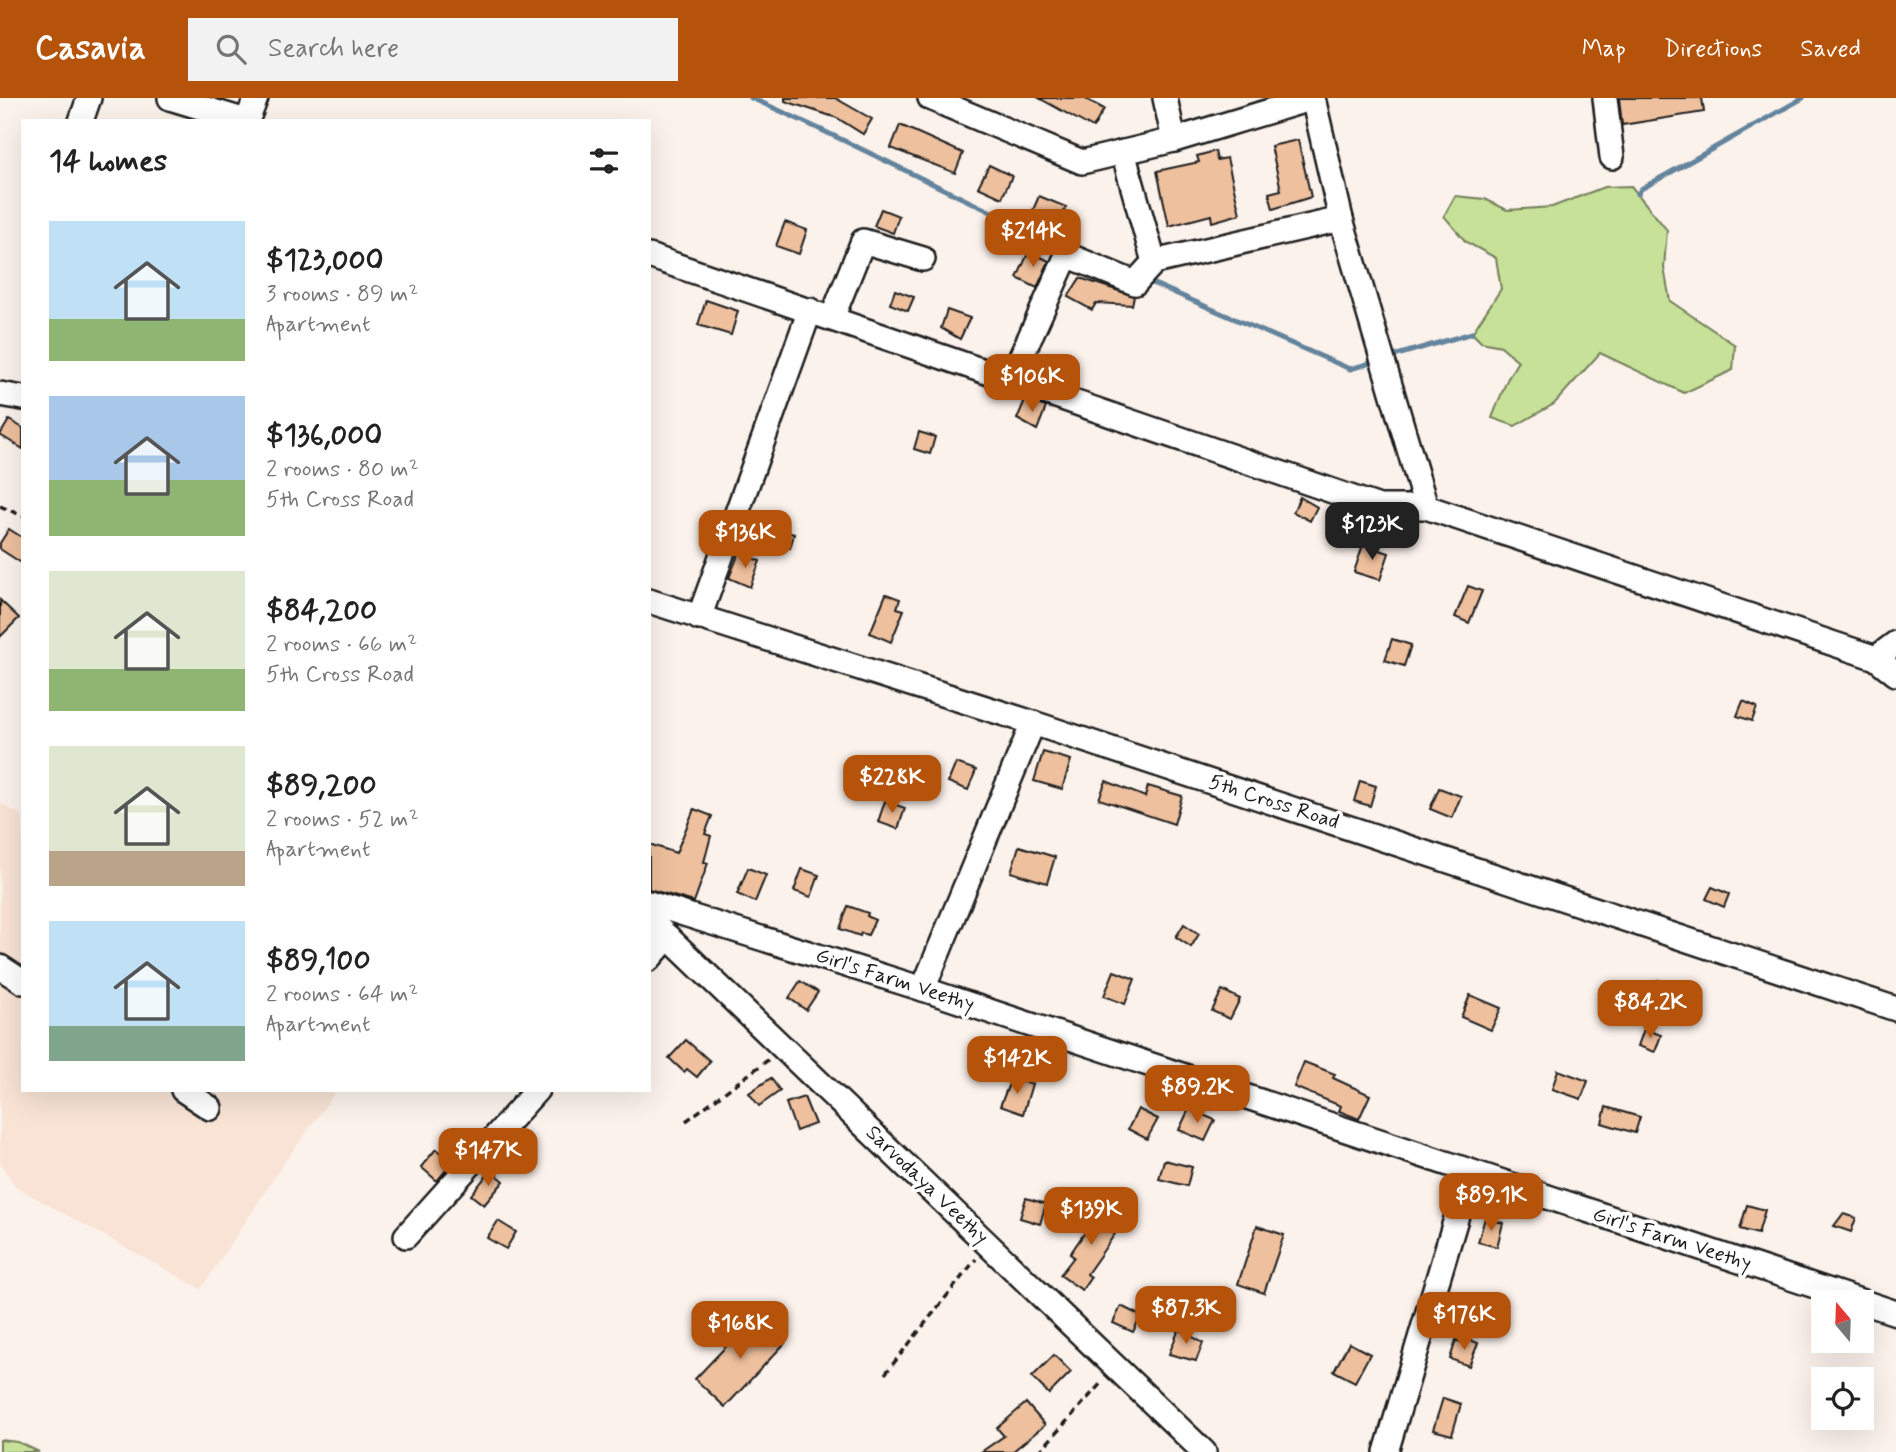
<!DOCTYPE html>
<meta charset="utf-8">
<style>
:root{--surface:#fff;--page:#f2f2f2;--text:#222;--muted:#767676;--accent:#b45309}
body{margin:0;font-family:Mynerve,sans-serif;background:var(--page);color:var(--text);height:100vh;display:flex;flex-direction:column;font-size:26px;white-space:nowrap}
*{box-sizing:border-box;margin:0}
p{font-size:23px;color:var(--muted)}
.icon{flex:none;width:38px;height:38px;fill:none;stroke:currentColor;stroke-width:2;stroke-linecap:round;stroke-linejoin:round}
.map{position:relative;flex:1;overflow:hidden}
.sheet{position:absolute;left:21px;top:21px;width:630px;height:973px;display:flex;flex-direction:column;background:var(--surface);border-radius:0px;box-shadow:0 7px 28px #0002}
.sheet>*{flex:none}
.needle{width:46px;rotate:341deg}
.controls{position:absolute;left:1811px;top:1192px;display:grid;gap:14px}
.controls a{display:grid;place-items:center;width:63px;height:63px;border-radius:0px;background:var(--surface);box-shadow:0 7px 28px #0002;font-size:35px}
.price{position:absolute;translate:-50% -60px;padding:0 16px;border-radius:14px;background:var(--accent);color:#fff;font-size:23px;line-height:46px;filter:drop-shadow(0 2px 4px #0008)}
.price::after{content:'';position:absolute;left:50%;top:42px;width:21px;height:16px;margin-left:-10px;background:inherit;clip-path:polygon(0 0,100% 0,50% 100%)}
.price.current{background:#222;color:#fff}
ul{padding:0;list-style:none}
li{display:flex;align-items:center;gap:21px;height:175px;padding:0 28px}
li span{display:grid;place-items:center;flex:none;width:196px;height:140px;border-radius:0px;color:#555}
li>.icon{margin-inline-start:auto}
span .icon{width:84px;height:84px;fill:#fffc;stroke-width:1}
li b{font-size:30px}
h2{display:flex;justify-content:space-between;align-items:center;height:84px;padding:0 28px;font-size:30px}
header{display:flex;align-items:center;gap:42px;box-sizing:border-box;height:98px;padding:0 35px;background:var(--accent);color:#fff}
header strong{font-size:33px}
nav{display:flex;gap:38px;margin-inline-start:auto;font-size:24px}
.search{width:490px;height:63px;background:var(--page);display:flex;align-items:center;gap:18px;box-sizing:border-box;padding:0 24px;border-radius:0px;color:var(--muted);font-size:26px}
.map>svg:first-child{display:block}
.built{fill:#f8e3d5}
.green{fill:#c7e198;stroke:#727e5a;stroke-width:2}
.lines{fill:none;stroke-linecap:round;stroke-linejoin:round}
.stream{stroke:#63849c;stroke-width:5}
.building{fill:#eec09e;stroke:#1c1c1c;stroke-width:2}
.minor-casing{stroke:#1c1c1c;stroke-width:28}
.path{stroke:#1c1c1c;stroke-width:3.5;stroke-dasharray:7 5;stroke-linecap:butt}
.minor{stroke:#fff;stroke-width:23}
.labels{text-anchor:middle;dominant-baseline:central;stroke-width:7;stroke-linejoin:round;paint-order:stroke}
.street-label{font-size:21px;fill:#1c1c1c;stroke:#fff}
</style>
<header>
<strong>Casavia</strong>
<div class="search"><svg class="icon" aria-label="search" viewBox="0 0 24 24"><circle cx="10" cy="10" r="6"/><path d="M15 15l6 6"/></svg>Search here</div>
<nav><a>Map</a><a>Directions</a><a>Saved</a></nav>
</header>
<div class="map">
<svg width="1896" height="1354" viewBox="0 0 1896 1354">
<rect width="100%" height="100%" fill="#fcf2ec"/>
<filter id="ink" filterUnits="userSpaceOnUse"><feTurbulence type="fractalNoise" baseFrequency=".0143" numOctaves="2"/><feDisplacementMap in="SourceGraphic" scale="14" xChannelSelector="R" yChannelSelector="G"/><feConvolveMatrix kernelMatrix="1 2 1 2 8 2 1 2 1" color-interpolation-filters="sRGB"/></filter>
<g filter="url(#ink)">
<polygon class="built" points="0,704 23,719 23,992 337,992 286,1062 201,1191 16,1089 0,1065"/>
<g class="green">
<polygon points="1631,88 1667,132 1664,170 1670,203 1735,247 1733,272 1684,295 1600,255 1554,306 1515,328 1492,320 1507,282 1518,263 1501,248 1481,244 1472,235 1501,191 1496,160 1466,144 1444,118 1455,98 1485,101 1507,112 1552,109 1604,89"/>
<polygon points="0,1342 18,1344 39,1354 0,1354"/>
</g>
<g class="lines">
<g class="stream">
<path d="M751,0C858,46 961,103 1068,149"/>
<polyline points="1638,96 1641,91 1803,0"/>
<polyline points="1145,182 1350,271 1378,263"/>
<polyline points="1387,260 1472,235"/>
</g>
</g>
<g class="building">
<polygon points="785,0 835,0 872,21 863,36 837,20 785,3"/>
<polygon points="1039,0 1084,0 1104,11 1093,30"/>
<polygon points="1619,0 1702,0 1704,14 1622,27"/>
<polygon points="900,27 963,55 955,75 891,50"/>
<polygon points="1298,42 1311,99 1273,111 1269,95 1281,92 1271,48"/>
<polygon points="1215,53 1217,62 1227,60 1240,116 1212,124 1211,117 1169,128 1157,73 1199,64 1197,58"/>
<polygon points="989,67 1012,78 1002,100 978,89"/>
<polygon points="1039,98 1066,109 1057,130 1030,119"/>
<polygon points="881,111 899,118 893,135 874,128"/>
<polygon points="785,124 807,132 799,156 776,148"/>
<polygon points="1029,153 1049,163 1037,190 1017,180"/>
<polygon points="1080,180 1134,198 1132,207 1096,205 1092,212 1068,199"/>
<polygon points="895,192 914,199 908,213 890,206"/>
<polygon points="706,202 738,213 731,237 698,227"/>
<polygon points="947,212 970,220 960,241 941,230"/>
<polygon points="1025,302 1046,309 1037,332 1017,321"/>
<polygon points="9,322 23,330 23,351 0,337"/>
<polygon points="919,334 935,339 930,356 914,351"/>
<polygon points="1300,399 1317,409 1310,423 1293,414"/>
<polygon points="771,430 794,436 790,450 766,444"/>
<polygon points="9,431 23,440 23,466 0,451 0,445"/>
<polygon points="1363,447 1389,455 1380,482 1354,474"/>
<polygon points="739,455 760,463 750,489 729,480"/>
<polygon points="1468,488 1482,493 1469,525 1455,519"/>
<polygon points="886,496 900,501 897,510 904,512 891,544 870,535"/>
<polygon points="0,502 19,520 0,539"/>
<polygon points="1392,541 1411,547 1404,568 1385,562"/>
<polygon points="1743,603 1757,609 1752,623 1737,618"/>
<polygon points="1043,654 1071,662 1062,691 1034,683"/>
<polygon points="956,665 976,672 968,692 948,684"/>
<polygon points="1106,683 1145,699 1148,688 1182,698 1174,726 1099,701"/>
<polygon points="1360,683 1376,688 1370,708 1354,703"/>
<polygon points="1439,690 1461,698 1452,720 1430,711"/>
<polygon points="885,703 905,710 898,731 878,724"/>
<polygon points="694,711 712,718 705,736 711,738 704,764 708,765 694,804 649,791 649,746 676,755"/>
<polygon points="1019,748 1055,759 1047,785 1011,774"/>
<polygon points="748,770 766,777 755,804 737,796"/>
<polygon points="802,771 819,777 811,799 794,793"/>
<polygon points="1712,789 1729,796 1724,809 1706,801"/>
<polygon points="848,808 868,815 867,818 875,822 868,837 861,835 860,838 840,831"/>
<polygon points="1184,826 1199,836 1191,849 1176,839"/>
<polygon points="1114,873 1135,881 1125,906 1104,898"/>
<polygon points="1658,882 1678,889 1672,907 1652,899"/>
<polygon points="800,883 818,894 806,912 789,900"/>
<polygon points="1222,892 1240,901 1230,921 1212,913"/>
<polygon points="1470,897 1501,910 1491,932 1461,919"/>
<polygon points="1644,931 1661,937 1655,954 1638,948"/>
<polygon points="686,942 710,963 697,979 687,971 684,974 669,960"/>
<polygon points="1304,964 1335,976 1333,980 1370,997 1359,1021 1339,1013 1341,1008 1294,989"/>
<polygon points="1558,972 1588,983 1581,1001 1552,991"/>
<polygon points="771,980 780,993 759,1008 749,995"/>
<polygon points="1011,981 1032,986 1023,1016 1000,1008"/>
<polygon points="804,999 815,1026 796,1033 786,1005"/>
<polygon points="1606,1009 1640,1019 1635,1035 1602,1025"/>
<polygon points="1138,1011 1158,1021 1147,1041 1128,1031"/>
<polygon points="1189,1011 1215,1022 1205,1043 1179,1032"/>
<polygon points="436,1051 452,1065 437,1083 421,1069"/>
<polygon points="1164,1062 1192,1069 1187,1088 1159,1081"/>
<polygon points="491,1072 504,1083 484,1107 471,1097"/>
<polygon points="1026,1100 1046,1106 1040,1126 1020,1120"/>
<polygon points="1747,1107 1765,1112 1758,1136 1740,1131"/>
<polygon points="1103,1108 1124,1123 1087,1176 1091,1179 1082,1192 1060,1177 1074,1159 1070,1156"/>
<polygon points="1843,1116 1856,1120 1851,1134 1834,1128"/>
<polygon points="1485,1120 1503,1125 1497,1149 1478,1144"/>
<polygon points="498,1123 516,1134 506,1151 487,1140"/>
<polygon points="1257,1128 1284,1137 1264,1195 1238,1186"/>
<polygon points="1121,1208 1141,1218 1133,1234 1113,1225"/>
<polygon points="755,1218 785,1245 725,1309 695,1281"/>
<polygon points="1179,1231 1203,1245 1196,1263 1169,1256"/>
<polygon points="1465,1240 1478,1245 1469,1268 1450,1261 1456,1242 1463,1245"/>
<polygon points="1349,1245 1370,1256 1355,1284 1334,1273"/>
<polygon points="1054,1257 1071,1274 1049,1296 1032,1279"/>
<polygon points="1443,1300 1461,1306 1452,1337 1433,1332"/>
<polygon points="1026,1305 1045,1327 1012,1354 981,1354 1004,1338 997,1330"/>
</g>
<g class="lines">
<defs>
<g id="minor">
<polyline points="170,0 246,23"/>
<polyline points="930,0 1082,64 1174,42 1313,0"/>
<polyline points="1165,0 1174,42"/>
<polyline points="1313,0 1341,121 1426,409"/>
<polyline points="1605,0 1612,59"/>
<polyline points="81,23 89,0"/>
<polyline points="247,23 256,0"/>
<polyline points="1123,54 1154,164 1341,121"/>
<polyline points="649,158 1379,409 1426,409 1876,560 1896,576"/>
<polyline points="832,220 863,143 923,161"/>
<polyline points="1011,281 1067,157 1135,185 1154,164"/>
<polyline points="0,296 23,300"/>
<polyline points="649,503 1033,625 1896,911"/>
<polyline points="699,520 810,212"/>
<polyline points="1876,560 1896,545"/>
<polyline points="649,805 923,891 1896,1215"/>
<polyline points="649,821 1204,1354"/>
<polyline points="649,861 668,839"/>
<polyline points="0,869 23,884"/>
<polyline points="923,891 1033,625"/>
<polyline points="183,992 210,1010"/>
<polyline points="406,1138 537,992"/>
<polyline points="1386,1354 1470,1074"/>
</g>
</defs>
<use href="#minor" class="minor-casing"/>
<g class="path">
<polyline points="0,408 23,418"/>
<polyline points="686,1023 768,962"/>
<polyline points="885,1276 976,1161"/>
<polyline points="1039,1354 1103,1283"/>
</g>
<use href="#minor" class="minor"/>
</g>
</g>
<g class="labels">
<g class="street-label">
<text transform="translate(1274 704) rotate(18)">5th Cross Road</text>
<text transform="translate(895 882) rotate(18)">Girl's Farm Veethy</text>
<text transform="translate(927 1087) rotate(44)">Sarvodaya Veethy</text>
<text transform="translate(1672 1141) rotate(18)">Girl's Farm Veethy</text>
</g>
</g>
</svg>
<div class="controls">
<a><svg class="needle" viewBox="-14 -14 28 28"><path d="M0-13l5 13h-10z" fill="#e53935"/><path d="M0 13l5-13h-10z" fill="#767676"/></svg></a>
<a><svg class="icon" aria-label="locate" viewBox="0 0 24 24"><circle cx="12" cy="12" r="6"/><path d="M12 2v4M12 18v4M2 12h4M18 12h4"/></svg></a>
</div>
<b class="price" style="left:1033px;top:171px">$214K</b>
<b class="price" style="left:1032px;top:316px">$106K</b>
<b class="price current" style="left:1372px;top:464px">$123K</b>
<b class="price" style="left:745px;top:472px">$136K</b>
<b class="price" style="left:892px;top:717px">$228K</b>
<b class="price" style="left:1650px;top:942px">$84.2K</b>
<b class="price" style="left:1017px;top:998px">$142K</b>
<b class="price" style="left:1197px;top:1027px">$89.2K</b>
<b class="price" style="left:488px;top:1090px">$147K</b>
<b class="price" style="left:1491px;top:1135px">$89.1K</b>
<b class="price" style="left:1091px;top:1149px">$139K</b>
<b class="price" style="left:1186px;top:1248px">$87.3K</b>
<b class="price" style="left:1464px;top:1254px">$176K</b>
<b class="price" style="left:740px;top:1263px">$168K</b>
<section class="sheet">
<h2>14 homes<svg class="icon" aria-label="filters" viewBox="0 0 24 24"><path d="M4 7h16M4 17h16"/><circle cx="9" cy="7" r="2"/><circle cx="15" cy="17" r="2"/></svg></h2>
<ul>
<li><span style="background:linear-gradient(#bfe0f5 70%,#8fb573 0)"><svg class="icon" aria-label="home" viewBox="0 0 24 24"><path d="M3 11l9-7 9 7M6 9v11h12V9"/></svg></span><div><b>$123,000</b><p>3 rooms · 89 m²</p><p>Apartment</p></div></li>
<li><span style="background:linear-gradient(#a9c7e8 60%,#8fb573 0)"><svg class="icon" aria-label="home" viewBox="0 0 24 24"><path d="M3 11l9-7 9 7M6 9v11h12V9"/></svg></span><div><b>$136,000</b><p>2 rooms · 80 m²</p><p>5th Cross Road</p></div></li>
<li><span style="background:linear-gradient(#dfe7d0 70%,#8fb573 0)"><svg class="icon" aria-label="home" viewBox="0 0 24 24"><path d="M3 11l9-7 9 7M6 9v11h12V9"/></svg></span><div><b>$84,200</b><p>2 rooms · 66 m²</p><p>5th Cross Road</p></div></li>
<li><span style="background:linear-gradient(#dfe7d0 75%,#b9a48a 0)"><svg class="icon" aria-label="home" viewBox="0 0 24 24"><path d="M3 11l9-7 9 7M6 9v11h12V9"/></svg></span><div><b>$89,200</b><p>2 rooms · 52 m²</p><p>Apartment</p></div></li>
<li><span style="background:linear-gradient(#bfe0f5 75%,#7fa58c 0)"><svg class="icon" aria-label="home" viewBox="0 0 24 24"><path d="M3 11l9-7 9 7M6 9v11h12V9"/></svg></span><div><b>$89,100</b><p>2 rooms · 64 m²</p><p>Apartment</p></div></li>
</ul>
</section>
</div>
